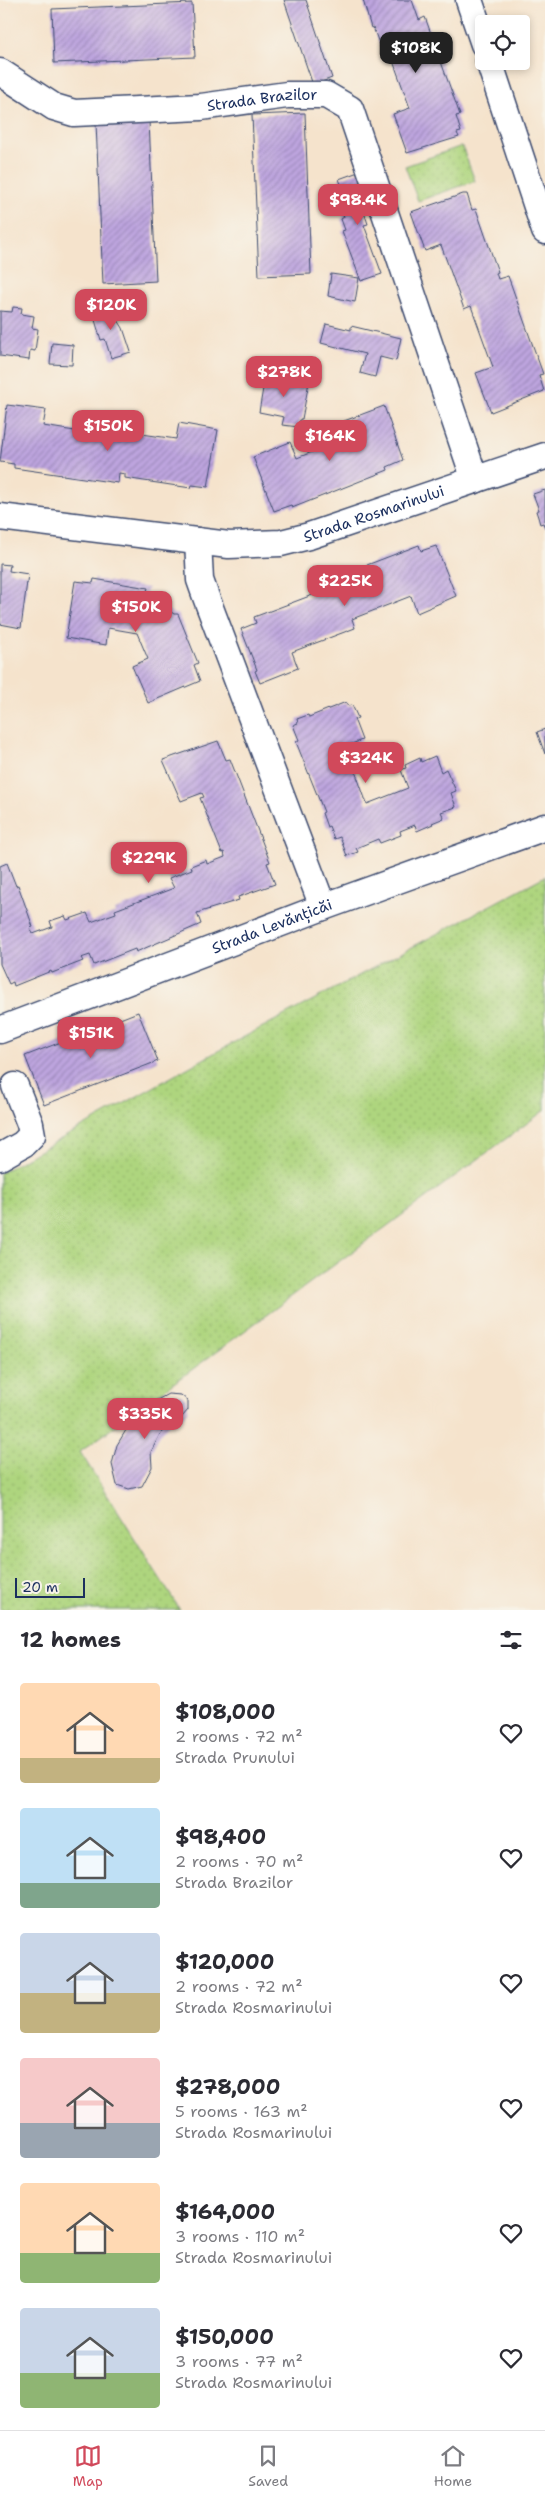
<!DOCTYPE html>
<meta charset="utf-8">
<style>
:root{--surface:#fff;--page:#f2f2f3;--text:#2b2b33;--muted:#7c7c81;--line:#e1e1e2;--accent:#d1495b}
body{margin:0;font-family:"Shantell Sans",sans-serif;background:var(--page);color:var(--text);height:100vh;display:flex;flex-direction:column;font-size:19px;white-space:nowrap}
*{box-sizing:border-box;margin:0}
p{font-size:16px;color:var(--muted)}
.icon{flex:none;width:28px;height:28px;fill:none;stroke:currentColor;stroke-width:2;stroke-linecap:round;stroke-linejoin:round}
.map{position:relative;height:1610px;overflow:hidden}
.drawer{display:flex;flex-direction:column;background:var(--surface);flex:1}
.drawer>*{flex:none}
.controls{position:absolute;left:475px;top:15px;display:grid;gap:10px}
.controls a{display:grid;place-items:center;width:55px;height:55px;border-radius:5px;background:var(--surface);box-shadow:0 2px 8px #0003;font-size:25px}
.scale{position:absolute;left:15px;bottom:12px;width:70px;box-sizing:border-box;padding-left:5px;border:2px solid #1b2f5e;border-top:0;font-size:14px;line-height:18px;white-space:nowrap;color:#1b2f5e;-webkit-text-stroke:4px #f7f3e8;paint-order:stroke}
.price{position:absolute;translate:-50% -42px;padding:0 11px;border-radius:10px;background:var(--accent);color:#fff;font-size:16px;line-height:32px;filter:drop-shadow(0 1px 2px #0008)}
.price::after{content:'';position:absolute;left:50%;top:30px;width:15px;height:11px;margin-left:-8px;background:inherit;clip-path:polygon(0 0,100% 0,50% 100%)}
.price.current{background:#222;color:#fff}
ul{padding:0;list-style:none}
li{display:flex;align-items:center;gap:15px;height:125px;padding:0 20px}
li span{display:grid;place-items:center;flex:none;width:140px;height:100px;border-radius:5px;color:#555}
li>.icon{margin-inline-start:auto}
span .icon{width:60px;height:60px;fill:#fffc;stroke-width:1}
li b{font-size:21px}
h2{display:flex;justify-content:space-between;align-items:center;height:60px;padding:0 20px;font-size:21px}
.dock{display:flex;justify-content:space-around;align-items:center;height:70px;border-top:1px solid var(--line);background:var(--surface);font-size:14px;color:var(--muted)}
.dock a{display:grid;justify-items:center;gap:2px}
.dock .current{color:var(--accent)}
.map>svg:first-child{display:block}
.park{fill:url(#park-dots);stroke:#64826e}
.building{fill:url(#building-hatch)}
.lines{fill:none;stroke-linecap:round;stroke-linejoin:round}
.minor-casing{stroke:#3c4a6e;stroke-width:29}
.minor{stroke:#fff;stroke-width:26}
.labels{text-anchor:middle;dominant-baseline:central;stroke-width:4;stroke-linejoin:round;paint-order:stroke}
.street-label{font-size:15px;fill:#1b2f5e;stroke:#f7f3e8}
</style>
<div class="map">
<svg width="545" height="1610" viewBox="0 0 545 1610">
<defs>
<pattern id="park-dots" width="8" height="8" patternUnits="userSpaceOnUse" patternTransform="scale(1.25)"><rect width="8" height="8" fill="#aed57e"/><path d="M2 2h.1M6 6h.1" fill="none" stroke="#95b76f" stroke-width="1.8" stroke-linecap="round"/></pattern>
<pattern id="building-hatch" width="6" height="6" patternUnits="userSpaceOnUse" patternTransform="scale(1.25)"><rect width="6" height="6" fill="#bea5df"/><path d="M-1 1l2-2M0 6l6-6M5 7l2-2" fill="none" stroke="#9a87b8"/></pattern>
</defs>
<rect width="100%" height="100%" fill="#f7f3e8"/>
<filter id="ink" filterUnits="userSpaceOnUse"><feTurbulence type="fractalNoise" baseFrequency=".02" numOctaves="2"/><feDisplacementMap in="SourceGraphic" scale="10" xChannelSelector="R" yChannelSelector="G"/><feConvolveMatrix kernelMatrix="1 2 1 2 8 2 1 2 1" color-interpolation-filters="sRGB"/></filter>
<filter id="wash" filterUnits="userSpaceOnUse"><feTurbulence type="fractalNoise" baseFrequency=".0096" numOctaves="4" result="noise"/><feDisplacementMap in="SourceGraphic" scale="20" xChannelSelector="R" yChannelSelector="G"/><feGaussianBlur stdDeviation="1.12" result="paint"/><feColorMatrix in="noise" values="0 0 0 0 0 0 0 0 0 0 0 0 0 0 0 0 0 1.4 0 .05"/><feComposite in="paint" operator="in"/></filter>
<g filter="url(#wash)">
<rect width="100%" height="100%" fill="#f5e3cc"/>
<g class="park">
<polygon points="462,146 475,181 418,201 405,166"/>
<polygon points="545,876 545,1110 80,1452 180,1610 0,1610 0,1173 216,1052"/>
</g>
<g id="blocks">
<g class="building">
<polygon points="284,0 306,0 332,78 313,85"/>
<polygon points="363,0 412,0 419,20 425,17 460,115 456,116 461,132 457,133 459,137 407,153 393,114 410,108 388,47 381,49 373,27 371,28"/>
<polygon points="192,3 195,57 54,63 52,9"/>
<polygon points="305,113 311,274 259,276 252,115"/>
<polygon points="149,121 156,281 103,284 96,123"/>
<polygon points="361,171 371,210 364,212 368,224 364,225 382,274 361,281 342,231 345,230 341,219 344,217 340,205 343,204 339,191 343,189 339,179"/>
<polygon points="463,194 467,194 472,210 476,209 498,272 496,273 498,279 508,276 543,374 539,375 544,391 491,412 476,373 493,367 471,306 464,309 441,245 425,251 411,212"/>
<polygon points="331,274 359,278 355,302 328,296"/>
<polygon points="108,304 123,328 131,352 111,358 105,339 101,340 92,310"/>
<polygon points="13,307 22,308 21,314 34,316 32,328 38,329 35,351 30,350 29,360 0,356 0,311 12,312"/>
<polygon points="326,324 351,330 351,326 401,338 396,361 380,357 375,377 360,373 365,354 321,343"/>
<polygon points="52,343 73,345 72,365 50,364"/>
<polygon points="266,371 285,374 285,378 309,382 302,419 300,419 299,427 282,425 284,417 259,412"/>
<polygon points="7,405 46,410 43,426 107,436 108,429 176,439 179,423 218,430 208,487 192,485 191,488 144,481 125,478 125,474 119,473 118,483 14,468 14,464 0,462"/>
<polygon points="384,406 403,460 387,467 388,470 292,508 291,505 274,511 253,457 290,442 297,458 350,437 344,421"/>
<polygon points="545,490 545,528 543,523 540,524 538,517 536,511 539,510 533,494"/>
<polygon points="419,545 421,551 436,546 456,596 417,613 411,596 352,619 355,628 292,652 298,668 260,683 255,671 257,670 241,629 256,623 254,617 323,591 320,583"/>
<polygon points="0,564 10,565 9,571 28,574 21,628 0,624"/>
<polygon points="94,579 148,588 146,594 174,614 178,614 198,663 194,665 200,681 148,703 132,666 148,659 137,633 108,628 106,645 66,638 75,581 93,583"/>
<polygon points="346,702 348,706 352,705 358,718 354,719 362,740 346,746 367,804 408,788 401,770 406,768 405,765 420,758 421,762 435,756 441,772 446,769 456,791 451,793 456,807 441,812 444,818 432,823 433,824 417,831 415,825 400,831 401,835 380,843 378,839 356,848 358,852 347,856 340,837 334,839 329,826 327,827 322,813 324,812 296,742 299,740 293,725 298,723 297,719 308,715 309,717"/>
<polygon points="545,729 545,754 537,732"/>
<polygon points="218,741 226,760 230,759 270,862 267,863 275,884 238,897 239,900 197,913 201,924 136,952 135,949 94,965 90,955 81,958 83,961 52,973 51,971 14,986 13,982 9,984 0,964 0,866 7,863 16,886 18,885 33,927 30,928 33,934 52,927 50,921 65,916 67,920 87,913 91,922 116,913 115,910 174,888 169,878 192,869 191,866 206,860 207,864 225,857 224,852 222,853 200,798 204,797 202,793 181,801 163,760"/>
<polygon points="138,1012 158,1061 44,1105 25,1056"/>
<polygon points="168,1394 181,1395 188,1401 188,1410 182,1417 175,1418 160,1434 151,1452 152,1467 142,1486 129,1489 117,1485 112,1464 117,1445 134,1417 150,1404"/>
</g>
</g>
</g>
<g filter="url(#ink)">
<use href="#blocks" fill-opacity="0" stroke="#3c4a6e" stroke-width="1"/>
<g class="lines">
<defs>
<g id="minor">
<polyline points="469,0 484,44"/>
<polyline points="489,61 545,231"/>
<path id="s1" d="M0,72L54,107L74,113L201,107L287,95H326L350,109L475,480"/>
<path id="s2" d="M0,517L229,545L281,543L309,536L545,456"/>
<polyline points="198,541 200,580 206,597 323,907"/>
<path id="s3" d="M0,1030L323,907L545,827"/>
<polyline points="0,1157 23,1144 32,1135 30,1124 15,1086"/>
</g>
</defs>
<use href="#minor" class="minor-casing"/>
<use href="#minor" class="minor"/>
</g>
</g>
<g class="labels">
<g class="street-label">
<text stroke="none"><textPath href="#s1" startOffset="274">Strada Brazilor</textPath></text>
<text stroke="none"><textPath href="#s2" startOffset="380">Strada Rosmarinului</textPath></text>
<text stroke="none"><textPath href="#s3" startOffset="291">Strada Levănțicăi</textPath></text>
</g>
</g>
</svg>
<div class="controls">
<a><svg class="icon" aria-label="locate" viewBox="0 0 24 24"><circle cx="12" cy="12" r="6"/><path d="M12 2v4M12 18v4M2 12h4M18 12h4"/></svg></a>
</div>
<div class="scale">20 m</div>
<b class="price current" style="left:416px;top:74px">$108K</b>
<b class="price" style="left:358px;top:226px">$98.4K</b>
<b class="price" style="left:111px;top:331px">$120K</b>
<b class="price" style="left:284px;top:398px">$278K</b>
<b class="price" style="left:108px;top:452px">$150K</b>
<b class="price" style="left:330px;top:462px">$164K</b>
<b class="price" style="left:345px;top:607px">$225K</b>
<b class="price" style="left:136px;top:633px">$150K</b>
<b class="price" style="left:366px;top:784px">$324K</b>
<b class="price" style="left:149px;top:884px">$229K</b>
<b class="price" style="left:91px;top:1059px">$151K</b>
<b class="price" style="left:145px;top:1440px">$335K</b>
</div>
<section class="drawer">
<h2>12 homes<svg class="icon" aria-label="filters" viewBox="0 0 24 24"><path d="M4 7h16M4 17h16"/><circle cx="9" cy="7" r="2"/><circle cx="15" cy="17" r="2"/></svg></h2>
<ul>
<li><span style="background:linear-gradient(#ffd9b3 75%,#c2b280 0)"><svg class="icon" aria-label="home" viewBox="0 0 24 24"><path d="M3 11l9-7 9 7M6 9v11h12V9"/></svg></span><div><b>$108,000</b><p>2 rooms · 72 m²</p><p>Strada Prunului</p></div><svg class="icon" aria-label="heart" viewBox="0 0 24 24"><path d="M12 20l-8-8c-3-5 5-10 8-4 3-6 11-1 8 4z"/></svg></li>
<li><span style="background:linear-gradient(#bfe0f5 75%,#7fa58c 0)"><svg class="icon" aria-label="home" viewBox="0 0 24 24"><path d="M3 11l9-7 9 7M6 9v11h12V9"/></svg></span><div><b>$98,400</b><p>2 rooms · 70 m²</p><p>Strada Brazilor</p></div><svg class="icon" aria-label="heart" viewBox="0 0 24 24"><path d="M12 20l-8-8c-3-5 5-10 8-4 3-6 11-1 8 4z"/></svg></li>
<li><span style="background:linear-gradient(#c9d6e8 60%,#c2b280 0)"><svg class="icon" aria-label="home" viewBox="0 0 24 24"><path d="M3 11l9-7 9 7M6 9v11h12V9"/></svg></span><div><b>$120,000</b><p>2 rooms · 72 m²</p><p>Strada Rosmarinului</p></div><svg class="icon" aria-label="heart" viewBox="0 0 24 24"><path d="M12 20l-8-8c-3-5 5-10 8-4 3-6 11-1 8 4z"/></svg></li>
<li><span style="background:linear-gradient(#f6c9c9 65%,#9aa5b1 0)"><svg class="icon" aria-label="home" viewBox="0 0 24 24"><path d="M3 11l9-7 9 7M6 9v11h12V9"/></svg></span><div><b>$278,000</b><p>5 rooms · 163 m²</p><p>Strada Rosmarinului</p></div><svg class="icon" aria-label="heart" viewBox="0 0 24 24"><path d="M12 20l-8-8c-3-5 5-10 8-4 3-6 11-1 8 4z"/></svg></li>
<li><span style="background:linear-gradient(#ffd9b3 70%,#8fb573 0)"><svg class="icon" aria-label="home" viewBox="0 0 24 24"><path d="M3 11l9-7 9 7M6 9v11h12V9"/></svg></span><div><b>$164,000</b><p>3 rooms · 110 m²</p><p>Strada Rosmarinului</p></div><svg class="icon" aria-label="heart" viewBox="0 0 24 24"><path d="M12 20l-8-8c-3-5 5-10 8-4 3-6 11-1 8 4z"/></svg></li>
<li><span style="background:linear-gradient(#c9d6e8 65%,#8fb573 0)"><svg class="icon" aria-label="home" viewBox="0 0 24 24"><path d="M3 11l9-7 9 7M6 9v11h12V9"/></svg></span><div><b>$150,000</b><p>3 rooms · 77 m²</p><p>Strada Rosmarinului</p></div><svg class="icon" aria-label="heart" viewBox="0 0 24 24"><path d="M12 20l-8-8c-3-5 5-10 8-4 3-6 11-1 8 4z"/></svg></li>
</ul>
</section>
<nav class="dock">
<a class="current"><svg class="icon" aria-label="map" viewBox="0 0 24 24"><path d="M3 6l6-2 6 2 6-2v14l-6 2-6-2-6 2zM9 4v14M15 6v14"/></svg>Map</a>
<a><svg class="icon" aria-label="saved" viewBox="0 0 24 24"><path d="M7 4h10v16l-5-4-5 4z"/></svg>Saved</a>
<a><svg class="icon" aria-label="home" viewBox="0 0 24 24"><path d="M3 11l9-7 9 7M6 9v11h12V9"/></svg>Home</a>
</nav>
